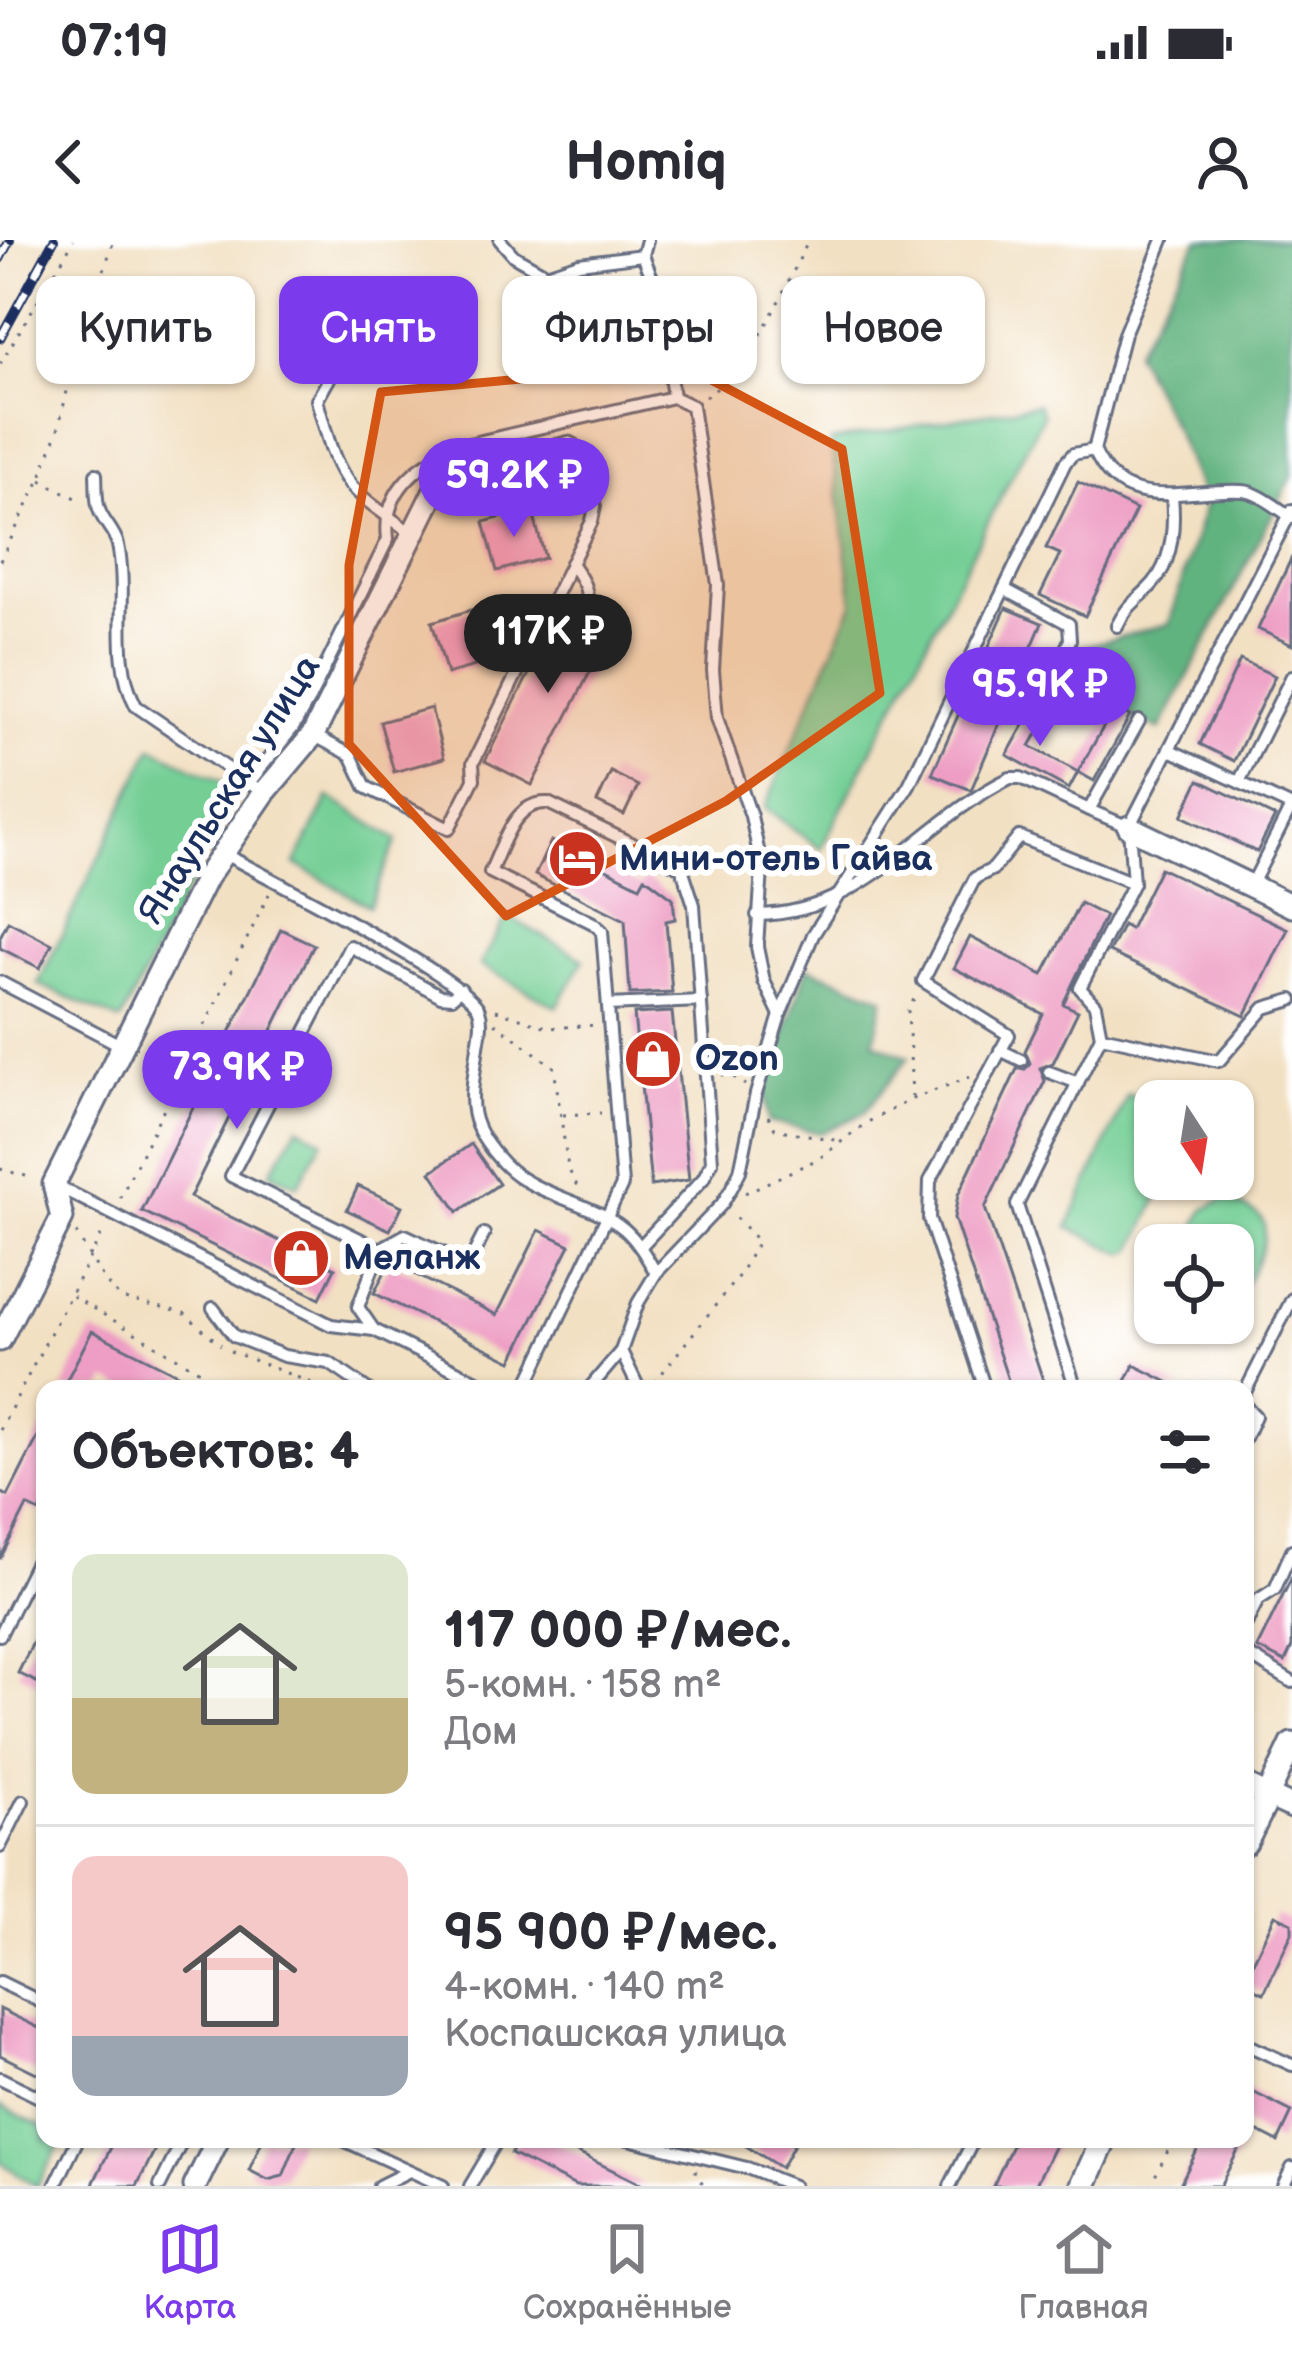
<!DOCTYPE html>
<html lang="ru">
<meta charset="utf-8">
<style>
:root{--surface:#fff;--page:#f2f2f3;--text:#2b2b33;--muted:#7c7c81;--line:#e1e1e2;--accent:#7c3aed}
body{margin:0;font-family:"Balsamiq Sans",sans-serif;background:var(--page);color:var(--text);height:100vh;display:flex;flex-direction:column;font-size:45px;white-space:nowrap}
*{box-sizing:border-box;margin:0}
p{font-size:39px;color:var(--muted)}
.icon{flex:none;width:66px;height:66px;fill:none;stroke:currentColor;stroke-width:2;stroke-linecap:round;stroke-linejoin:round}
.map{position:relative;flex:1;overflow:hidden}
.drawer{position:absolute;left:36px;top:1140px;width:1218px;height:768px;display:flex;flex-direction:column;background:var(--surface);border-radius:24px;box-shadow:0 3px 9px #0004}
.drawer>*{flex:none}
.top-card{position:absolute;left:36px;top:36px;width:1221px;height:108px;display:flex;gap:24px}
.needle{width:78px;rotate:168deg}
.controls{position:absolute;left:1134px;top:840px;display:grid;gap:24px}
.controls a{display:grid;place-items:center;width:120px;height:120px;border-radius:24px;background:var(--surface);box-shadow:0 3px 9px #0004;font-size:60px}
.price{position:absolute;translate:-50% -102px;padding:0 27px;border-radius:42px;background:var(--accent);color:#fff;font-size:39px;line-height:78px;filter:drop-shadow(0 3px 6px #0008)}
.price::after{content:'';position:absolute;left:50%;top:72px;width:36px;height:27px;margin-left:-18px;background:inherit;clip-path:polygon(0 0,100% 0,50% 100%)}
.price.active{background:#222;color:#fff}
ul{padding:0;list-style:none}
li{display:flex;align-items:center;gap:36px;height:300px;padding:0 36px}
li+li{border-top:3px solid var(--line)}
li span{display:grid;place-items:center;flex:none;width:336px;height:240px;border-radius:24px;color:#555}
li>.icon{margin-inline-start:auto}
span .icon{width:144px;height:144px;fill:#fffc;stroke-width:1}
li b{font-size:51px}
h2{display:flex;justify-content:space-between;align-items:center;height:144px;padding:0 36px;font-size:51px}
.pill{padding:0 42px;border-radius:24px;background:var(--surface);box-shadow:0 3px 9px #0004;font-size:42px;line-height:108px}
.pill.active{background:var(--accent);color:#fff}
.status{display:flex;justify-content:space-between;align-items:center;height:84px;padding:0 60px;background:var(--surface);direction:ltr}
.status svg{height:33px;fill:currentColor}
header{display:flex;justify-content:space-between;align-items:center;height:156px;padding:0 36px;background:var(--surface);font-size:54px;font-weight:600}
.tab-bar{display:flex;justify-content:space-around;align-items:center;height:168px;border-top:3px solid var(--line);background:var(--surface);font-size:33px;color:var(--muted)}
.tab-bar a{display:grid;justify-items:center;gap:6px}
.tab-bar .active{color:var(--accent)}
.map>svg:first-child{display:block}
.green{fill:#75cf95;stroke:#487f7a;stroke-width:3}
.forest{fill:#60b27e;stroke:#3e706e;stroke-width:3}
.building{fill:#ee9ec4}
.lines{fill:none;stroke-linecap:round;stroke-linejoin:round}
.service-casing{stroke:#666d81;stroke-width:16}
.minor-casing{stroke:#666d81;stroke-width:27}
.tertiary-casing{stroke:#666d81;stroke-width:30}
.path{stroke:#666d81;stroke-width:3;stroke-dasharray:3 9;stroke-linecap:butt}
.service{stroke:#fff;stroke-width:10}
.minor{stroke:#fff;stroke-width:21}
.tertiary{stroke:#fff;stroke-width:24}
.rail-casing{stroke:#1b2f5e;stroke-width:10}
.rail{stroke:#fff;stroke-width:6;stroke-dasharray:18;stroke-linecap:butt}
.marked{fill:#d45514;fill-opacity:0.2;stroke:#d45514;stroke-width:9;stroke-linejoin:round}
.labels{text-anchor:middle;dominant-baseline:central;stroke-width:12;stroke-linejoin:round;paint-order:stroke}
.street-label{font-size:36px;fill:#1b2f5e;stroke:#fff}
.poi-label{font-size:36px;font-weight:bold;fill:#1b2f5e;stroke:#fff;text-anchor:start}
</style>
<div class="status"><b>07:19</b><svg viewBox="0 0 49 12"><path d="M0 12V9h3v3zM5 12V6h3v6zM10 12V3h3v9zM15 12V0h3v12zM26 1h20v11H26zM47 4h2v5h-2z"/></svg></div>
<header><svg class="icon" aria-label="back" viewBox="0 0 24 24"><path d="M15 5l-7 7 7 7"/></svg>Homiq<svg class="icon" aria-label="person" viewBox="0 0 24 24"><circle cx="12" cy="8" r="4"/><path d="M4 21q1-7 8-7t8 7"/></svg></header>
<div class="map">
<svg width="1292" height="1946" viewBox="0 0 1292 1946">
<rect width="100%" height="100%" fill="#fff"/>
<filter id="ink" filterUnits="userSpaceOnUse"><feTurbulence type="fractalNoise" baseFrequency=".00833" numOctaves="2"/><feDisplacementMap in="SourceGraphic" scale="24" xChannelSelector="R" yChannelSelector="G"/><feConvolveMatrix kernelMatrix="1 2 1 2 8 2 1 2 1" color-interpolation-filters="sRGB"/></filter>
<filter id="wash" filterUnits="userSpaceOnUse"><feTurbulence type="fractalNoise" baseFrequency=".004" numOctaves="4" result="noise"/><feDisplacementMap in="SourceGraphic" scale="48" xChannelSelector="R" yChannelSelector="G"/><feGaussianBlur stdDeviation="2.7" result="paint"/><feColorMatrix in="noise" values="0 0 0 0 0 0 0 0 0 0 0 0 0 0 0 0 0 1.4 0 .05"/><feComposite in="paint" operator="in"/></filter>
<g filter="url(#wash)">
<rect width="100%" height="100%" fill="#f2e0c2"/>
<g class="green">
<polygon points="1038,164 1043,175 821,609 765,568 853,363 831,201"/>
<polygon points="152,507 237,549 121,781 38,744"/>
<polygon points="329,557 397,600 369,666 295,624"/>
<polygon points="507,676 584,719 557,767 480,725"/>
<polygon points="1128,854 1155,867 1155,939 1167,939 1133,1011 1124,1014 1068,987"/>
<polygon points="298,886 323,900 298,945 270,933"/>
<path d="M1224,959C1235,964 1251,968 1260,977C1277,996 1243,1046 1233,1066V1005H1187L1204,970Z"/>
<polygon points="1156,1083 1225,1083 1217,1098 1195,1108 1160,1091"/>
<polygon points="0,1866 45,1888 45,1899 63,1899 37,1946 0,1922"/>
</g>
<g class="forest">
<polygon points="1198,0 1292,0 1292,237 1160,490 1102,460 1088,478 1072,470 1070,410 1169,384 1205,264 1176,193 1135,112"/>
<polygon points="807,727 884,758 874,802 909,817 864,873 821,893 768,882 765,853"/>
</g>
<g id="blocks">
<g class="building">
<polygon points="1078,242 1136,270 1085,376 1040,355 1060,314 1046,308"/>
<polygon points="532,269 545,318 497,331 484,282"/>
<polygon points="1292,317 1292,405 1258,389"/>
<polygon points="563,366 573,372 577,384 591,381 611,391 532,545 485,521"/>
<polygon points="481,367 496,420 447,434 432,382"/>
<polygon points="1006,368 1042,383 971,550 932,534"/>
<polygon points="1240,420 1275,436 1234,521 1200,504"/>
<polygon points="1039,458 1053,466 1030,506 1078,532 1069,549 1007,515"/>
<polygon points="431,468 444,518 394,532 380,482"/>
<polygon points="1114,468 1130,476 1094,541 1078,532"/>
<polygon points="611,532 638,546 624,575 597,562"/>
<polygon points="1199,540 1275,577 1257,612 1182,576"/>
<polygon points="551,601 640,646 645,637 673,658 675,679 666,681 672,752 630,754 625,680 535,635"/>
<polygon points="1160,628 1288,689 1245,776 1109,712 1123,685 1130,689"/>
<polygon points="1080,663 1105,676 1063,764 1078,771 1053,823 1040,828 1045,841 985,968 1046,1149 1011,1149 954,978 958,955 1017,829 1025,829 1030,823 1025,811 1043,774 954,728 970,697 1043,735"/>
<polygon points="8,681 52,704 40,728 0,708 0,697"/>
<polygon points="281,689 314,705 190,957 335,1028 320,1058 142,971"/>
<polygon points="672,772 689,940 651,946 634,774"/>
<polygon points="471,904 499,944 458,972 431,932"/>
<polygon points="358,946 402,966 390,990 347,970"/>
<polygon points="539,990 570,1005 512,1121 374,1053 390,1022 497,1075"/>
<polygon points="92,1091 207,1149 126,1149 108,1140 103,1149 62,1149"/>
<polygon points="1134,1125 1182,1149 1122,1149"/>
<polygon points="45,1183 45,1263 40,1272 27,1266 0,1319 0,1252 8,1256"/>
<polygon points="1292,1337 1292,1407 1285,1422 1257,1408"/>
<polygon points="45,1378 45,1446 18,1433"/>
<polygon points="1275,1675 1292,1683 1292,1693 1264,1753 1245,1744 1245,1739"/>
<polygon points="0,1769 45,1791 45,1837 0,1815"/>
<polygon points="1245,1848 1292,1872 1278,1902 1245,1885"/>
<polygon points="115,1899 160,1899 137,1946 92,1946"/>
<polygon points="263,1899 298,1899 283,1936 268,1940 249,1930"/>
<polygon points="518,1899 549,1899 645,1946 576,1946 511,1914"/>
<polygon points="735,1899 797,1899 781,1928"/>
<polygon points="1015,1899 1058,1899 1035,1946 993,1946"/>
<polygon points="1203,1899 1244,1899 1220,1946 1179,1946"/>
</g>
</g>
</g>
<g filter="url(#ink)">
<use href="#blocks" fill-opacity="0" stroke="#666d81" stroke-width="3"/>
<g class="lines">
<defs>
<g id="service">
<polyline points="500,0 514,16 546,34 579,23 643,15"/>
<polyline points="647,0 643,15 658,53 673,157"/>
<path d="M1163,0L1124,94L1094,210C1122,277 1189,247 1243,251C1259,252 1278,269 1292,277"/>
<path d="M345,110L317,160C340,244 341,244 413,294"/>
<path d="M96,234C97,246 95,261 100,272C105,284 115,292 118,305C129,359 110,416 136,466L249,543"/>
<path d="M571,323C584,342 593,354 582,376"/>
<polyline points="1004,349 1069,384 1070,400 1045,451"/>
<path d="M1117,386C1126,367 1134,363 1148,349C1173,325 1175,288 1172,256"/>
<polyline points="313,495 351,515 366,547 449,589 474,539 473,523 592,281 595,266 574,205 568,202 448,234"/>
<polyline points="1170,510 1292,567"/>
<polyline points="1239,542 1292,436"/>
<path d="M264,553L249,543L293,488L310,458L388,299C382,251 418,223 460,206L673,157L692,166L718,345L713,430L717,478L751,576L762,629L757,707L764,741L780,775"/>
<polyline points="1129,587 1089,570 1139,481"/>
<path d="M223,613C264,636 468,739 479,770C483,781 480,794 478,806C471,859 462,881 504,924C536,957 589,960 624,989C638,1001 647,1018 656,1033"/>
<polyline points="1251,646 1291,567"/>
<path d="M757,675C865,674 920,582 1010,538H1021L1089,570"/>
<polyline points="0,742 122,806"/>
<polyline points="608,765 701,761"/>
<polyline points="1101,796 1095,765 1080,748 1133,643 1129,587 1292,270"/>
<polyline points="1000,810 1021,820"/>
<polyline points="1049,832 1078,843"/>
<polyline points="57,946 331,1085 374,1090 493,1149"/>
<polyline points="380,1009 405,995 468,1025 484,994"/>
<polyline points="213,1068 234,1096 284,1116 329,1123 367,1149"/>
<polyline points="374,1090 358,1067 380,1009 231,936 350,706 441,756 452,757 461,749"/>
<polyline points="621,1111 639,1149"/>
<path d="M525,1149L622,945L602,691L593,683L490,632C503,606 513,561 548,563L682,628L694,665L712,922L703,939L640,1007"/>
<polyline points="589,1149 621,1111 638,1063 656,1033 722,964 731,949 740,931 756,854 780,775 813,695 909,545 1065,223 1073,214 1094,210"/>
<polyline points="985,1149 929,979 930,941 1009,795 923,741 975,638 993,629 1019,597 1133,643"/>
<polyline points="1076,1149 1017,965 1101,796 1219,821 1265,768 1292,760"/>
<polyline points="1245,1152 1292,1059"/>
<polyline points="1245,1166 1255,1176 1245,1198"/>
<polyline points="1245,1386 1258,1360 1275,1349 1292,1310"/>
<polyline points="0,1395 45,1304"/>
<polyline points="1245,1413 1292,1442"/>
<polyline points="0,1607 23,1561"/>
<polyline points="0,1742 45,1764"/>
<polyline points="1245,1804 1292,1825"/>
<polyline points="0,1838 45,1860"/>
<polyline points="341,1899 443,1946"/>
<polyline points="628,1899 747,1928 793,1946"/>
<polyline points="55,1946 78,1899"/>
<polyline points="160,1946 183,1899"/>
<polyline points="379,1946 409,1931"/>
<polyline points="470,1946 498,1899"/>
<polyline points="950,1946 974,1899"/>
<polyline points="1283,1946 1292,1928"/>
</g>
<g id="minor">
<polyline points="1129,587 1292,666"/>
<polyline points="0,1100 62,978 54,944 206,638 264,553 313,495 437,246 448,234"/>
<polyline points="1245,1545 1292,1567"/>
<polyline points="1268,1555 1292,1504"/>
<polyline points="195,1946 218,1899"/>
</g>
<g id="tertiary">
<polyline points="1245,1602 1268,1555"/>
<polyline points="1083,1946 1104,1899"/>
</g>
</defs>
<use href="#service" class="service-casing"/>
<use href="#minor" class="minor-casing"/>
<use href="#tertiary" class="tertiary-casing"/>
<g class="path">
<polyline points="0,124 74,0"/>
<path d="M705,157C755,125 782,51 809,0"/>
<polyline points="41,240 80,260"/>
<polyline points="0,321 40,240 58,190 71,134 95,90 100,42 114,0"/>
<polyline points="496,770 550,788 598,785"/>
<polyline points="495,783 554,827 568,928 579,950"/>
<polyline points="722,835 731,835 745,845"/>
<polyline points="912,857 908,771 916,755"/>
<polyline points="563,875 601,873"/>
<polyline points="768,876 775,889 840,901"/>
<polyline points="0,929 33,938"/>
<polyline points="745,953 820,918 866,883 912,859 970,837"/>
<polyline points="120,958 269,654"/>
<polyline points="76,993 104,1040 120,1058 184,1073 221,1105"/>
<polyline points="72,1056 205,1134 197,1149"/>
<polyline points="230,1111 327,1149"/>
<polyline points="655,1142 740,1034 758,1001 732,974"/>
<polyline points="0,1190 105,988"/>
<polyline points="695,1930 704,1946"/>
<polyline points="1150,1946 1174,1899"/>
</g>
<use href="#service" class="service"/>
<use href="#minor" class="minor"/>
<use href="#tertiary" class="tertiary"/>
<defs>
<g id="rail">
<polyline points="0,19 10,0"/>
<polyline points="0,98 54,0"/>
</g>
</defs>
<use href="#rail" class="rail-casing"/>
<use href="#rail" class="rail"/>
</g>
</g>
<path class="marked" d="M681,124L842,209L880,453L726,561L506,676L349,504V325L381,152Z"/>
<defs>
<symbol id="hotel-disc" viewBox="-11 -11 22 22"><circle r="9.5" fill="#c8321e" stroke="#fff"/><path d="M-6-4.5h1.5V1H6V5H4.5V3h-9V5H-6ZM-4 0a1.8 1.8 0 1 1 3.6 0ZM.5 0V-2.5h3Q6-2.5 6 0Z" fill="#fff"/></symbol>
<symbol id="shop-disc" viewBox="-11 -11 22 22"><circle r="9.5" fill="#c8321e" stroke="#fff"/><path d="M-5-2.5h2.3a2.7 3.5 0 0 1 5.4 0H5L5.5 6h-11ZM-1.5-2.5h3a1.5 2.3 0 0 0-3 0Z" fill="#fff"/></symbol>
</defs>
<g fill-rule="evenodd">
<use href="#hotel-disc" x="544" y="586" width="66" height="66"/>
<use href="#shop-disc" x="620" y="786" width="66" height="66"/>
<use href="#shop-disc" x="268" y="985" width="66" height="66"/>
</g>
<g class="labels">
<g class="street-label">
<text transform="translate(230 550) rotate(-58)">Янаульская улица</text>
</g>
<g class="poi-label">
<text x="619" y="619">Мини-отель Гайва</text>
<text x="695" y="819">Ozon</text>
<text x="343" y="1018">Меланж</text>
</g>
</g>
</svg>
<div class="controls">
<a><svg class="needle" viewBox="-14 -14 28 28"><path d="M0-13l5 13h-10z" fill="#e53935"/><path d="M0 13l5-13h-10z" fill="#7c7c81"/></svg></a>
<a><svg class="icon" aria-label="locate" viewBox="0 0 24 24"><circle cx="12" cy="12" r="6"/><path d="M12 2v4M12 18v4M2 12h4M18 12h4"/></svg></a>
</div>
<b class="price" style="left:514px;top:300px">59.2K ₽</b>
<b class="price active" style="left:548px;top:456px">117K ₽</b>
<b class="price" style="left:1040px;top:509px">95.9K ₽</b>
<b class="price" style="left:237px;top:892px">73.9K ₽</b>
<div class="top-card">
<a class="pill">Купить</a>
<a class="pill active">Снять</a>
<a class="pill">Фильтры</a>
<a class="pill">Новое</a>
</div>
<section class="drawer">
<h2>Объектов: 4<svg class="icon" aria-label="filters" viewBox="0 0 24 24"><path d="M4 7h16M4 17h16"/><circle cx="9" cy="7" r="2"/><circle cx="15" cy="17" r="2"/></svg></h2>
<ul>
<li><span style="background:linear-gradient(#dfe7d0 60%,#c2b280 0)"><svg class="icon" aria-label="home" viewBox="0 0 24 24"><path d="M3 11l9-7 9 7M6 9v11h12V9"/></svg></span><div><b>117 000 ₽/мес.</b><p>5-комн. · 158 m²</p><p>Дом</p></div></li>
<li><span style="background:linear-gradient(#f6c9c9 75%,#9aa5b1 0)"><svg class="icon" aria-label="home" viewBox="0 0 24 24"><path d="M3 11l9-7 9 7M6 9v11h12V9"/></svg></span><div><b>95 900 ₽/мес.</b><p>4-комн. · 140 m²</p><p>Коспашская улица</p></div></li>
</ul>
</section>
</div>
<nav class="tab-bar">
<a class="active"><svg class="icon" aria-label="map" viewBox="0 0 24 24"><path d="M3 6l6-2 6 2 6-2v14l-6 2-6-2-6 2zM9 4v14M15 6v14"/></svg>Карта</a>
<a><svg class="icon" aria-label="saved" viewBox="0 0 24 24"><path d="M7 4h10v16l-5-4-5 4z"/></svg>Сохранённые</a>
<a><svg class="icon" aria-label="home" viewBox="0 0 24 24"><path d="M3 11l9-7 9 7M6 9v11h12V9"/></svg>Главная</a>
</nav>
